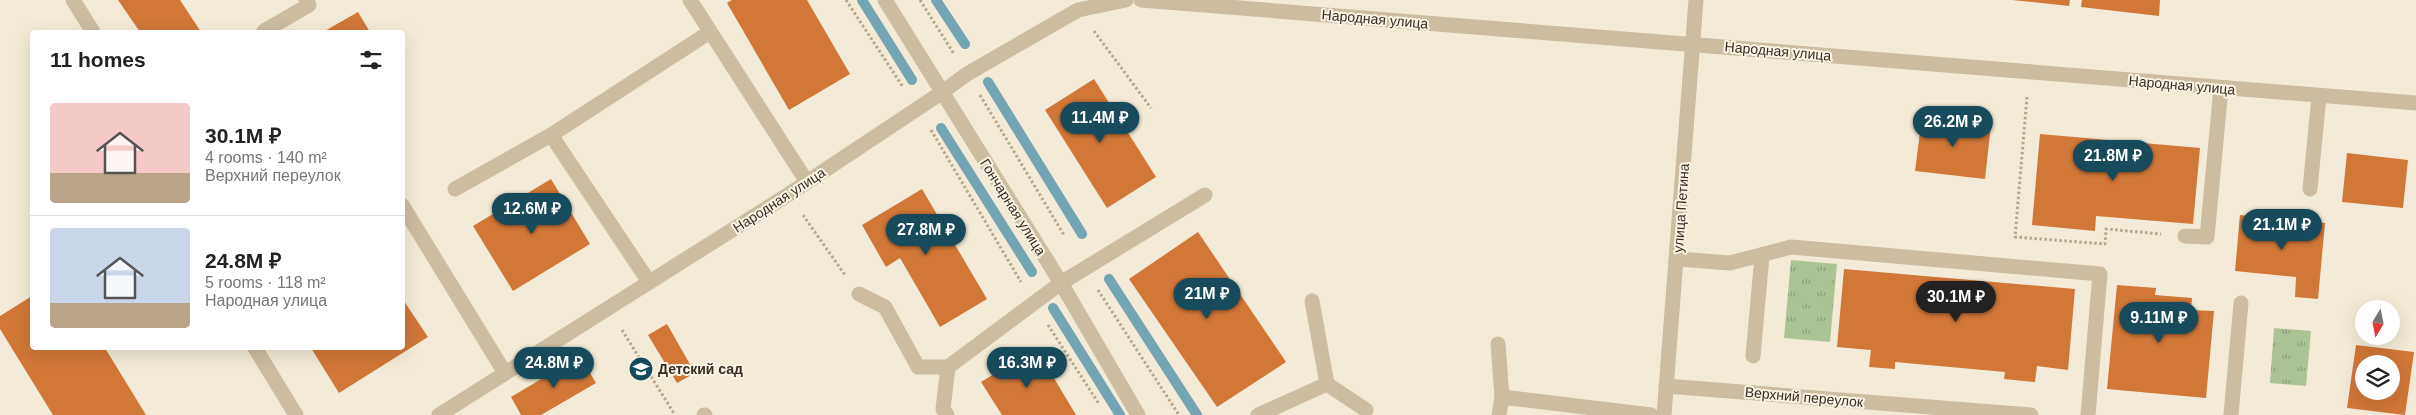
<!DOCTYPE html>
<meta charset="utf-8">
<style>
:root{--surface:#fff;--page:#f6f6f6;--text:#222;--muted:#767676;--line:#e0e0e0;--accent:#174b5b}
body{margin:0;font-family:Arial,sans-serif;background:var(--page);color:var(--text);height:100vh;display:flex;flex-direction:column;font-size:19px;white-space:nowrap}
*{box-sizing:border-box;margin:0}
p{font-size:16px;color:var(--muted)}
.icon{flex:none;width:28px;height:28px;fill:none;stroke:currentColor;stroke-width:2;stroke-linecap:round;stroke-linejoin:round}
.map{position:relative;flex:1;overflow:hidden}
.panel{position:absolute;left:30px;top:30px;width:375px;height:320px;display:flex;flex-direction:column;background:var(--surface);border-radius:5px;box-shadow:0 5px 20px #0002}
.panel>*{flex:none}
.needle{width:32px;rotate:190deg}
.buttons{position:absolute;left:2355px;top:300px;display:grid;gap:10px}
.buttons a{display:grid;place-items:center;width:45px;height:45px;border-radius:50%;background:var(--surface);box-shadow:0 5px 20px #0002;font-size:25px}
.price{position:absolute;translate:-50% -42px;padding:0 11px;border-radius:18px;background:var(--accent);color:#fff;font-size:16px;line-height:32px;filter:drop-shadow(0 1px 2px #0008)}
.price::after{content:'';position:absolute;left:50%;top:30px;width:15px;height:11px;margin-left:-8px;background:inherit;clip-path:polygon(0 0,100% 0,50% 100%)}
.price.current{background:#222;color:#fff}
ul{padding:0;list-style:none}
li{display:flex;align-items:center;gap:15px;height:125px;padding:0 20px}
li+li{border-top:1px solid var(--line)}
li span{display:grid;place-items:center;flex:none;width:140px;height:100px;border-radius:5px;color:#555}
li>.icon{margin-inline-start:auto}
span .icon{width:60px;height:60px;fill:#fffc;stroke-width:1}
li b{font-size:21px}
h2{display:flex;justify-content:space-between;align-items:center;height:60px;padding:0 20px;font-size:21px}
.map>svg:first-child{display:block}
.park{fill:url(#park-tufts)}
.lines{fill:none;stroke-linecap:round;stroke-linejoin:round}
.stream{stroke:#74a5b3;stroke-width:10}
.building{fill:#d17738;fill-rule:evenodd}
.path{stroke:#b8a78c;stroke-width:3;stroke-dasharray:2.5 2.5;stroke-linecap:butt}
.minor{stroke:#ccbca2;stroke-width:15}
.labels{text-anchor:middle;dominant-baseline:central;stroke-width:4;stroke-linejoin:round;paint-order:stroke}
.street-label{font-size:14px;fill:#362d25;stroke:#fbf4e4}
.poi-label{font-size:14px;font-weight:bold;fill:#362d25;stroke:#fbf4e4;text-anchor:start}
</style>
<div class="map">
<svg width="2416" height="415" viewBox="0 0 2416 415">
<defs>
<pattern id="park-tufts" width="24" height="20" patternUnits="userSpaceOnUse" patternTransform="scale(1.25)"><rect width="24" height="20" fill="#acc396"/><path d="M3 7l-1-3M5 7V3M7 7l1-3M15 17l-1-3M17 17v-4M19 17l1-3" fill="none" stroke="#8d9f7a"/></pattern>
</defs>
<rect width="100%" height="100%" fill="#f3ebd7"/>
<g class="park">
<polygon points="1791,260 1837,264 1830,342 1784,338"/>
<polygon points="2274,328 2311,331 2306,386 2270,383"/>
</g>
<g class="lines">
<g class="stream">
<polyline points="862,0 912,80"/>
<polyline points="936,0 965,44"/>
<polyline points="988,82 1082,234"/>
<polyline points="941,128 1032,272"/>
<polyline points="1109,279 1197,415"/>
<polyline points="1053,308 1120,415"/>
</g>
</g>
<g class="building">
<polygon points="118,0 180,0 201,32 140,32"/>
<polygon points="732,0 807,0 850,74 789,110 727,3"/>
<polygon points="2012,0 2070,0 2069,6"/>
<polygon points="2082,0 2160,0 2159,16 2081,7"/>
<polygon points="358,12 370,32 323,32"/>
<polygon points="1094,79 1156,177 1107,208 1045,110"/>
<polygon points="1922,117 1991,125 1985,179 1915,171"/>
<polygon points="2040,134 2200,148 2193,224 2096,216 2095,231 2032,225"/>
<polygon points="2347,153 2408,160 2403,208 2342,202"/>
<polygon points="551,179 590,244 513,291 473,226"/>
<polygon points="922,189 987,299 940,327 900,258 886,267 862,225"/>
<polygon points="2240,215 2325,223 2318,299 2295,297 2296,277 2235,271"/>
<polygon points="1198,232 1286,362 1217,407 1129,279"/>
<polygon points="1844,269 2075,289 2068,370 2037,366 2035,382 2004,379 2005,372 1895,362 1895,369 1869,367 1871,350 1837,347"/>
<polygon points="2117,285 2156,288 2155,295 2192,298 2191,310 2214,311 2206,398 2107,389"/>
<polygon points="32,296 32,348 105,348 146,415 53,415 0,329 0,316"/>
<polygon points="402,298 428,337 339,393 311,348 402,348"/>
<polygon points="667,324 695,373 677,383 648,335"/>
<path d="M2356,345L2414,352L2405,415L2347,408ZM2364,364H2391V391H2364Z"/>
<polygon points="1036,348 1076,415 1002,415 981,382"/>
<polygon points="580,356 596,383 541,415 521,415 511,397"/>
</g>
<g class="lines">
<g class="path">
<polyline points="846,0 903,87"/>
<polyline points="920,0 954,54"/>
<polyline points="1094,31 1151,108"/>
<polyline points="980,95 1064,235"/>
<polyline points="2027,97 2015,237 2105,244 2106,229 2161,234"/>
<polyline points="931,130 1021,282"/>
<polyline points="803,215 845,275"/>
<polyline points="1098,290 1179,415"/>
<polyline points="1048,325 1099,404"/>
<polyline points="622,330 675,415"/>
</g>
<g class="minor">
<polyline points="73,0 93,32"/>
<polyline points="690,0 807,182"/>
<polyline points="885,0 1061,283 1138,415"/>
<polyline points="1141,0 2416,103"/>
<polyline points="264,31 309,5 306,0"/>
<polyline points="551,135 649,282"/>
<polyline points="455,189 551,135 710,32"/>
<polyline points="2310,189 2319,96"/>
<polyline points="402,205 505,373"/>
<polyline points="2185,236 2207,237 2221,88"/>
<polyline points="1678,259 1730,263 1791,247 2100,274 2088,415"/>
<polyline points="859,294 885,307 918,367 948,367"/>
<polyline points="1312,301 1327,384"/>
<polyline points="1498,344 1502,397 1651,415"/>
<polyline points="255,348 296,415"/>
<polyline points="1753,356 1762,256"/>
<polyline points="1666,386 2031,415"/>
<polyline points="439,415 789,194 941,93 967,74 1078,10 1126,0"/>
<polyline points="704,415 705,415"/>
<polyline points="947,415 943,409 948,367 1061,283 1205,195"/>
<polyline points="1258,415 1327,384 1366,410"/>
<polyline points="1499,415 1502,397"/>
<polyline points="1664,415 1696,0"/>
<polyline points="2231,415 2241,303"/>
</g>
</g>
<defs>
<symbol id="school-disc" viewBox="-11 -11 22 22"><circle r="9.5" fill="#174b5b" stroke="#fbf4e4"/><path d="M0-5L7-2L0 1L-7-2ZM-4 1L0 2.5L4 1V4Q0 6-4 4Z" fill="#fff"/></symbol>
</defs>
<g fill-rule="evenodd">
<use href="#school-disc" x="627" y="355" width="28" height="28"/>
</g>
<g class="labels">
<g class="street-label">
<text transform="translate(1375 19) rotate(5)">Народная улица</text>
<text transform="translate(1778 51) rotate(5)">Народная улица</text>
<text transform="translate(2182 85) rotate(5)">Народная улица</text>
<text transform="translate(779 200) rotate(-33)">Народная улица</text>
<text transform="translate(1013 207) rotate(58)">Гончарная улица</text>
<text transform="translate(1681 208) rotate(-86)">улица Петина</text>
<text transform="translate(1804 397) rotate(5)">Верхний переулок</text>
</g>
<g class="poi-label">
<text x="658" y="369">Детский сад</text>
</g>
</g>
</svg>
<div class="buttons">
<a><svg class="needle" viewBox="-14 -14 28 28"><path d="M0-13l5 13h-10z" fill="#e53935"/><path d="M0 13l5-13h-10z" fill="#767676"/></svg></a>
<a><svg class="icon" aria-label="layers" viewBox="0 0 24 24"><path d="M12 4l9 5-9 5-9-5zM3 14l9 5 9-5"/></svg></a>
</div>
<b class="price" style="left:1100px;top:144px">11.4M ₽</b>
<b class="price" style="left:1953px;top:148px">26.2M ₽</b>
<b class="price" style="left:2113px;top:182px">21.8M ₽</b>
<b class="price" style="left:532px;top:235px">12.6M ₽</b>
<b class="price" style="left:2282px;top:251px">21.1M ₽</b>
<b class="price" style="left:926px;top:256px">27.8M ₽</b>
<b class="price" style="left:1207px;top:320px">21M ₽</b>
<b class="price current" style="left:1956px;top:323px">30.1M ₽</b>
<b class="price" style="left:2159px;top:344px">9.11M ₽</b>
<b class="price" style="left:554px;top:389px">24.8M ₽</b>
<b class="price" style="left:1027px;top:389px">16.3M ₽</b>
<section class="panel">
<h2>11 homes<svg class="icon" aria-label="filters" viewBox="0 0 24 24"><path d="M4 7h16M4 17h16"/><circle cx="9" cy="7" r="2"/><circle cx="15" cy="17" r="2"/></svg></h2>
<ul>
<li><span style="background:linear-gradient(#f6c9c9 70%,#b9a48a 0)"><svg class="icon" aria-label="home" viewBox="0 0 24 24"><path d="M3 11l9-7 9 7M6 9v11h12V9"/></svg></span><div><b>30.1M ₽</b><p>4 rooms · 140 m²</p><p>Верхний переулок</p></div></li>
<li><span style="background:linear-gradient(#c9d6e8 75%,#b9a48a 0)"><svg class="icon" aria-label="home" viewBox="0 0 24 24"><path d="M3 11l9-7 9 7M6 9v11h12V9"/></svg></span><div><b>24.8M ₽</b><p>5 rooms · 118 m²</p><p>Народная улица</p></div></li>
</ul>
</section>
</div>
